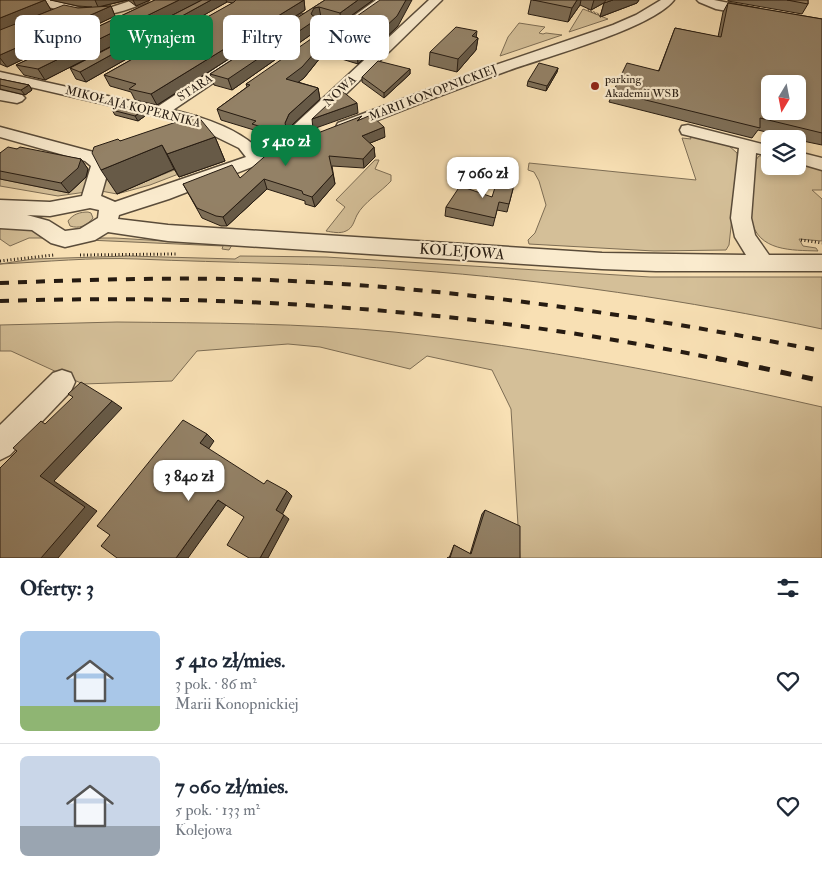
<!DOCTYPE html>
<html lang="pl">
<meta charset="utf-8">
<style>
:root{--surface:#fff;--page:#f6f6f7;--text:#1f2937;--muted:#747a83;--line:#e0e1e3;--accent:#0b8043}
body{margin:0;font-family:"IM FELL Double Pica",serif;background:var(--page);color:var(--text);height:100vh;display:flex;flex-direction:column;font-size:19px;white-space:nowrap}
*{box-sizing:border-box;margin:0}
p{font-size:16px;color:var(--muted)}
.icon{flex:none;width:28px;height:28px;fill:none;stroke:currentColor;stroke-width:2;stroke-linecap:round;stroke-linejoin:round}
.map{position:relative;height:558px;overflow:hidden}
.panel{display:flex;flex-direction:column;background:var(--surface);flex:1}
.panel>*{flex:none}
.guide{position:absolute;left:15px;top:15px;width:500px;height:45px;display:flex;gap:10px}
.needle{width:32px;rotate:190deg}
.controls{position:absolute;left:761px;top:75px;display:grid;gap:10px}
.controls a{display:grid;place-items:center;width:45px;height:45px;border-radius:8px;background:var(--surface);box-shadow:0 2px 8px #0003;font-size:25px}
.price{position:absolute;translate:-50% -42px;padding:0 11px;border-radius:10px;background:#fff;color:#222;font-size:16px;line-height:32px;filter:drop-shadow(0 1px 2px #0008)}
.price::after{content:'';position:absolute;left:50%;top:30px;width:15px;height:11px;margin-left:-8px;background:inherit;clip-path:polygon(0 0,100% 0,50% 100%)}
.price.active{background:var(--accent);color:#fff}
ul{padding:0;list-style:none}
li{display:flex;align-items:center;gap:15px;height:125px;padding:0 20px}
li+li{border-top:1px solid var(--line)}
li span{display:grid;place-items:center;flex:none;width:140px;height:100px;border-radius:8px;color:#555}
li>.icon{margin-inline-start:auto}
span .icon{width:60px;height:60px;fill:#fffc;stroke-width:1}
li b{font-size:21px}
h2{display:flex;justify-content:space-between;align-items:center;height:60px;padding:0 20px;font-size:21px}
.chip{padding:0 18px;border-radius:8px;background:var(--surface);box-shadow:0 2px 8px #0003;font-size:18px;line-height:45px}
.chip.active{background:var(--accent);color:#fff}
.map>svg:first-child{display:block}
.green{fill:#d4bf98;stroke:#7d6d54}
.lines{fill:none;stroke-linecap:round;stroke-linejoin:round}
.minor-casing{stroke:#5a4c3a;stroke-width:3}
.path-far1{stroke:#261b11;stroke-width:2;stroke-dasharray:0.5 1;stroke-linecap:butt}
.path{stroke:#261b11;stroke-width:3;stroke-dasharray:1 2.5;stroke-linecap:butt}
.minor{fill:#faebce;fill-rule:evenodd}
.rail-far1{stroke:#261b11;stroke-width:4;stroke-dasharray:9 9;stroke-linecap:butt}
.rail{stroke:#261b11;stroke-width:5;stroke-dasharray:11 11;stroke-linecap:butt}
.wall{fill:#7e6f58;stroke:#261b11}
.shaded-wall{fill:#675a47;stroke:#261b11}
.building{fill:#938166;stroke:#261b11;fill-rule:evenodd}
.poi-dot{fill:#8f2418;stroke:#faebce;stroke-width:2}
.labels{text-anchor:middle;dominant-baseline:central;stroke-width:4.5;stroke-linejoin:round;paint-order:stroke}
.far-poi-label{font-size:12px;fill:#261b11;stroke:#faebce;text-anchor:start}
.far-street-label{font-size:12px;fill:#261b11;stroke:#faebce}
.street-label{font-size:15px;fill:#261b11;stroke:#faebce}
</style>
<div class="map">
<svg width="822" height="558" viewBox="0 0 822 558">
<rect width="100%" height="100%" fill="#f8e0b4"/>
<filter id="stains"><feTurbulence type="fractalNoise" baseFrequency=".004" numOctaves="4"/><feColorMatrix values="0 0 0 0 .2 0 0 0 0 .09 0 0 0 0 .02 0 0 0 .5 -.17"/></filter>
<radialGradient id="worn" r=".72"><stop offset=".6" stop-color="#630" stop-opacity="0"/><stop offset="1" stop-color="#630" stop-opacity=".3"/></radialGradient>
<g class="green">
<polygon points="583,9 608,19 569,32"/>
<polygon points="519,23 545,27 539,33 543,34 546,33 562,35 500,56 508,37"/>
<polygon points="689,134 728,145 737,153 738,163 729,245 726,250 654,251 529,244 528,240 535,233 546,205 539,181 534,172 528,170 529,163 696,180 682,138 691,139"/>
<path d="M770,155V166H798V162L822,168V190H812L822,199V241L799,239L803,246L816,248L818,251C792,250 758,252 751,219L755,161L759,156Z"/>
<path d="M375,160H379L375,169L391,175V181C382,191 363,203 357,215C354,221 353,228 346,231C340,234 332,232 326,231L345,207L336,200Z"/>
<polygon points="194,162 194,168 150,185 117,194 101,191 106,172 117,193"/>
<polygon points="92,172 86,192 58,196 0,186 0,179 69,193"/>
<path d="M88,212L91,213L93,218C87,226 79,229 70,226L68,221C73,214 80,212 88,212Z"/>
<path d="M0,225C15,227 33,225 43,238H29L10,246L0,239Z"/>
<polygon points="102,238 115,238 232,245 229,250 222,249 223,246 87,240"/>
<path d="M129,256L235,259L240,256L326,257L650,277H822V329C687,300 549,280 411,270C320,263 228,263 137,259C92,257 45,262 0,264L33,259Z"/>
<path d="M117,322C209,323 302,323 394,332C538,347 681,375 822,407V558H520L511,409L492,370L427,356L410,369L320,347L288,344L197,351L172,381L83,384L11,351H0V325Z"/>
</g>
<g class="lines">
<defs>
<g id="minor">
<path d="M32,0H50L90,10L112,7L133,0H149L147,2C100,22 81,18 34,2Z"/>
<polygon points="376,0 390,0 347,32 343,33 298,21 296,18 302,14 341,25"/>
<path d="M429,0H442L307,132L306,135L312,143L309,147L301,148L169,199L119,215L118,219L168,225L602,253L746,255L735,237L731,218L739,148L682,134L680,130L682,126L688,125L770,146V156L756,153L751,218L755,235L769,255H822V271H656L602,269L168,241L108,232L95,240L65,247L51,243L32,230L0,228V214H10H0V200L50,202L82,196L91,166L85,161L0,137V127L97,153L110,164L101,196L115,202L246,157L239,148L190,124L0,80V72L157,107L231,58H241L243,61L241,64L173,110C202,117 241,129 261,152L293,141L289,135L293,126ZM90,208L99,210L98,218L80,229L65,231L49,221L27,215L50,216Z"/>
<path d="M661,0H674C651,29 545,57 507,71C454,90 402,110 350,131H338L336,127L338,123L478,71L613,25L636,15Z"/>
<polygon points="697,0 714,0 759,9 761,12 755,16 716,9 699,2"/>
<polygon points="0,90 22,95 25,98 22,101 17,103 0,100"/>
<polygon points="798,152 822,158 822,170 798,163"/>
<polygon points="62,370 71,373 75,382 71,391 10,455 0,460 0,425 53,373"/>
</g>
</defs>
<use href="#minor" class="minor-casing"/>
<polyline class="path-far1" points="596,0 588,10 603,16"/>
<g class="path">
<polyline points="801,240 822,243"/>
<polyline points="80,255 176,254"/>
<polyline points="0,261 54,255"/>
</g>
<use href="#minor" class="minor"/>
<g class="rail-far1">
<path d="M0,283C104,279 208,276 312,282C484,292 653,318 822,351"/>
<path d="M0,301C243,293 484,311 722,360"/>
</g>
<polyline class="rail" points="716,358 822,381"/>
</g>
<g class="wall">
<polygon points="0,0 45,0 51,10 92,7 78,6 50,0 150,0 136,6 128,0 103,6 111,6 115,16 7,67 0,64"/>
<polygon points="155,0 304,0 305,10 157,105 135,100 131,92 110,86 104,75 233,3 227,2 86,82 76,79 70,68 199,1 45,80 24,75 16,65"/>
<polygon points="325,0 373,0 341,23 321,17 316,18 317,19 319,29 232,90 214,85 210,74"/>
<polygon points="531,0 639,0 637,3 600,17 604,3 591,10 580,5 568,22 528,14"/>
<polygon points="728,0 808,0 808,4 802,14 728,1"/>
<polygon points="728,3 822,19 822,145 798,140 798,139 794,139 758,130 752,138 609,102 613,92 659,70 675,28 718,37 723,12"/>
<polygon points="347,23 398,26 358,64 335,57 333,59 324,53 304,78 298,82 318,88 320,99 292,125 287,134 288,138 278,142 256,135 254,130 221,120 217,109 247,87 246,84"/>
<polygon points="476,37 478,38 476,50 457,72 429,65 430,52"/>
<polygon points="558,68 557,72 546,91 527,86 528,81"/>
<polygon points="410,69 410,74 384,98 362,82 362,77"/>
<polygon points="0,79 29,85 32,90 25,95 0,89"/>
<polygon points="112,110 145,116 138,121 115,115"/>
<polygon points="362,119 385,137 370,143 374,147 375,157 364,168 332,166 335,184 315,207 305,204 305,201 267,189 227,226 221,226 202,218 183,184 240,178 307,139"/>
<polygon points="215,137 225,161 179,177 174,169 117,194 120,141"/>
<polygon points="17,149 81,159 88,169 86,177 69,193 0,179 0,153"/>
<polygon points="513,189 507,212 497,210 493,226 445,216 446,207 492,197"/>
<polygon points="485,510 520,558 449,558 454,545 470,554 482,514"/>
</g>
<g class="shaded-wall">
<polygon points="45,0 51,10 0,31 0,18"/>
<polygon points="95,0 127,0 98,7"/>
<polygon points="133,0 150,0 136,6"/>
<polygon points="179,0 202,0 45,80 38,69"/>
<polygon points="211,0 226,0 227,2 86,82 80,72"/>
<polygon points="304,0 305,10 157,105 151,94"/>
<polygon points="358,0 373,0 341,23 340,13"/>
<polygon points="406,0 412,0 398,26 358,64 357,53"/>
<polygon points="577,0 581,0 580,5 568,22 572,8"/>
<polygon points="594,0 609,0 591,10"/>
<polygon points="613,0 639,0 637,3 600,17 604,3"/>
<polygon points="111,6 115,16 7,67 0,58 0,55"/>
<polygon points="319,7 321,17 316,18 317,19 319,29 232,90 228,79 314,8"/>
<polygon points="477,31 476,39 478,38 476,50 457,72 458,59 472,36"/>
<polygon points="323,43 324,53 304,78 289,89 286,79"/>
<polygon points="334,47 335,57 333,59 331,49"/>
<polygon points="558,68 557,72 546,91 547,86"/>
<polygon points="410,69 410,74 384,98 384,93"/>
<polygon points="29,85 32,90 25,95 21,90"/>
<polygon points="318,88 320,99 292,125 287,134 288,138 278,142 275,131 285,123 289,114"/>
<polygon points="357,103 358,113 313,129 312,119"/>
<polygon points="142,111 145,116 138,121 135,116"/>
<polygon points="384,127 385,137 363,146 362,136"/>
<polygon points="215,137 225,161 179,177 167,154"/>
<polygon points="162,145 174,169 117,194 101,170"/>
<polygon points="374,147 375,157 364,168 363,159"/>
<polygon points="81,159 88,169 86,177 69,193 61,183"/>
<polygon points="333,174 335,184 315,207 312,197"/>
<polygon points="264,179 267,189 227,226 223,217"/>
<polygon points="112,401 122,408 54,481 97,511 58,558 41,558 40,476"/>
<polygon points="207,434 214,441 208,450 200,443"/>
<polygon points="287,491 292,496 282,515 276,510"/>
<polygon points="218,500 226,505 188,558 176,558"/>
<polygon points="284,515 289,519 268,558 260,558"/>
</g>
<g class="building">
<polygon points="0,0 45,0 0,18"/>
<polygon points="155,0 179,0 38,69 16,65"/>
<polygon points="202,0 211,0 80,72 70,68"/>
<polygon points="236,0 304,0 151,94 129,89 136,84 104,75 234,2"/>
<polygon points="325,0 358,0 340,13 319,7 314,8 311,14 317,19 228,79 210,74"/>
<polygon points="380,0 406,0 397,16 357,53 334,47 331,49 323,43 302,67 286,79 318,88 289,114 285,123 286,127 275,131 252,124 256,121 217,109 250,85 246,84 334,23 347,23"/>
<polygon points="533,0 577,0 572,8"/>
<polygon points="606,0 613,0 604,3"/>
<polygon points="787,0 808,0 808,4"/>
<path d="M728,3L822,19V133L760,118V128L613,92L627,63L659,71L675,28L721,37ZM770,84H798V111H770Z"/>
<polygon points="64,5 78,8 111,6 0,55 0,30"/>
<polygon points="456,27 477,31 472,36 478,38 458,59 430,52"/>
<polygon points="378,61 410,69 384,93 362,77"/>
<polygon points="539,63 558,68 547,86 528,81"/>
<polygon points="0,79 29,85 21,90 0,85"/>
<polygon points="342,91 357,103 312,119"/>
<polygon points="119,105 142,111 135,116 112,110"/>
<polygon points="197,115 215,137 167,154 162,145 101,170 92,153 94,147 118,139 120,141"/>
<polygon points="371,115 384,127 362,136 374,147 363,159 329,156 333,174 312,197 303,194 302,191 264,179 223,217 216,216 197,208 183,184 232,165 240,178 271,151 299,140 307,139 310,136 362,116 357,121"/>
<polygon points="8,147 17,149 20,147 81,159 78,168 61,183 0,171 0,153"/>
<polygon points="498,178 515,181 509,204 499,202 495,218 446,207 460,186 492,197"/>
<polygon points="81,382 112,401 40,476 85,507 41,558 0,558 0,468 17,451 13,448 41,421 45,424 73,397 68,394"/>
<polygon points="183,420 207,434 200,443 264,484 267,480 287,491 276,510 284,515 260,558 249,558 227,545 244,517 218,500 176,558 117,558 101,546 110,535 97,526"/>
<polygon points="485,510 520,526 520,558 447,558 448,557 450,558 454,545 471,554"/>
</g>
<circle class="poi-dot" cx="595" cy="86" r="5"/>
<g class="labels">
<g class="far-poi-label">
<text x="605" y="79">parking<tspan x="605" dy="14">Akademii WSB</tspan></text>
</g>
<g class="far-street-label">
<text transform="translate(195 88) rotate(-33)">STARA</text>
<text transform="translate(340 91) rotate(-43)">NOWA</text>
<text transform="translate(433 93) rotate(-21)">MARII KONOPNICKIEJ</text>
<text transform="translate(133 107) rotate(14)">MIKOŁAJA KOPERNIKA</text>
</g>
<g class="street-label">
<text transform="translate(462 252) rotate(4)">KOLEJOWA</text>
</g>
</g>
<rect width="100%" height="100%" filter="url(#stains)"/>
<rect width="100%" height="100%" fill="url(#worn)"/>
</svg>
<div class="controls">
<a><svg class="needle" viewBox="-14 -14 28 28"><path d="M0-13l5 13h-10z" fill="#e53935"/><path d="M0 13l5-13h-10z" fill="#747a83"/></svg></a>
<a><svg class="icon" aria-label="layers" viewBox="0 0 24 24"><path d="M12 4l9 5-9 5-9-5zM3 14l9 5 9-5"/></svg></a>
</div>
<b class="price active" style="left:286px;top:167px">5 410 zł</b>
<b class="price" style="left:483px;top:199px">7 060 zł</b>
<b class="price" style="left:189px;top:502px">3 840 zł</b>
<div class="guide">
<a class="chip">Kupno</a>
<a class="chip active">Wynajem</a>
<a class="chip">Filtry</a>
<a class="chip">Nowe</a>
</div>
</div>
<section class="panel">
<h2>Oferty: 3<svg class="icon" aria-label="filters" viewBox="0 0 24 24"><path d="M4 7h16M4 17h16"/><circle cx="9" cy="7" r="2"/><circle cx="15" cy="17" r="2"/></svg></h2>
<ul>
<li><span style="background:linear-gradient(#a9c7e8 75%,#8fb573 0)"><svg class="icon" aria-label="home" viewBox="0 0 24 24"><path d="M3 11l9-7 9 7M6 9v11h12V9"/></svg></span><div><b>5 410 zł/mies.</b><p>3 pok. · 86 m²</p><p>Marii Konopnickiej</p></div><svg class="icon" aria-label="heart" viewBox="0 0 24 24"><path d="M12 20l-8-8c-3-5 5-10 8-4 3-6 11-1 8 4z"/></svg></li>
<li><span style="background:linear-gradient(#c9d6e8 70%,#9aa5b1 0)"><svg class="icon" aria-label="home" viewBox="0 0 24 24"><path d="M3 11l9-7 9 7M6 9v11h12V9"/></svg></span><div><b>7 060 zł/mies.</b><p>5 pok. · 133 m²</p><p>Kolejowa</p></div><svg class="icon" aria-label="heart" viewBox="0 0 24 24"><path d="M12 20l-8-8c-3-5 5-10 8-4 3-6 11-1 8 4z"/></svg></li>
</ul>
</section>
